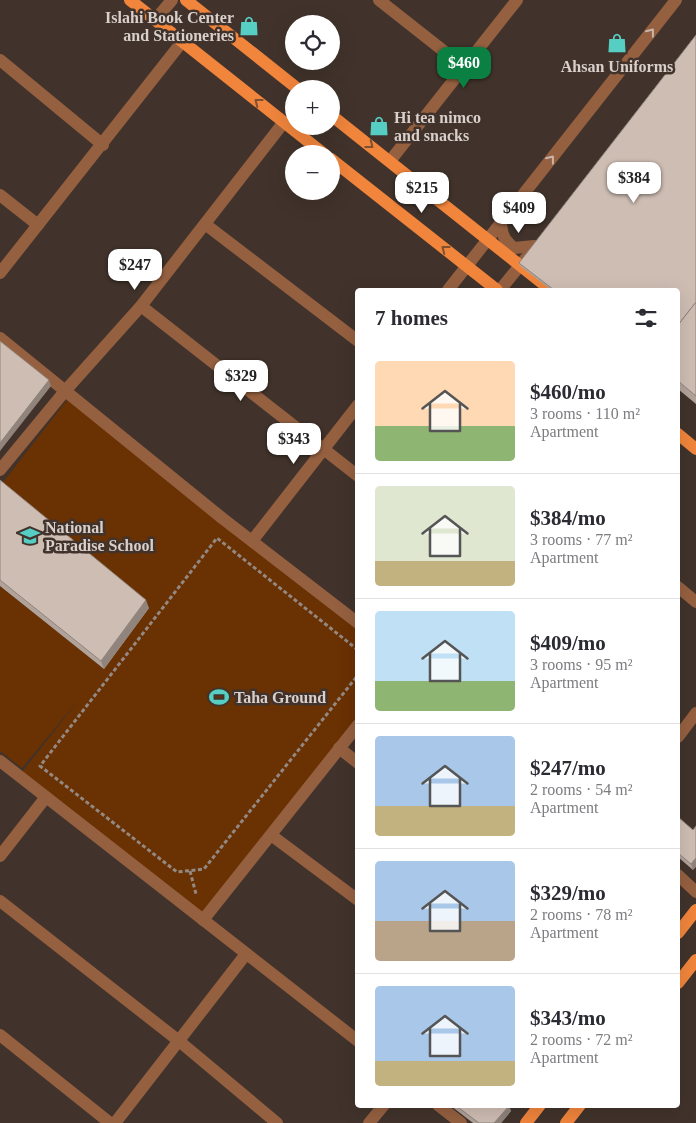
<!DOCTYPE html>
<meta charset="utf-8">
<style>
:root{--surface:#fff;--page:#f2f2f3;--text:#2b2b33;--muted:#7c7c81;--line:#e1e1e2;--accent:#0b8043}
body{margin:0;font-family:"Times New Roman",serif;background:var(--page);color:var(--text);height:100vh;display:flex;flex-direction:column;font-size:19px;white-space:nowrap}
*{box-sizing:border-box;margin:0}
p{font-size:16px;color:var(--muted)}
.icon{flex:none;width:28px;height:28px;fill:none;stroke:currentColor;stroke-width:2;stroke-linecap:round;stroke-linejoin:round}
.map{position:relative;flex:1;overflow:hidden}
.sheet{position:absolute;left:355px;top:288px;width:325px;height:820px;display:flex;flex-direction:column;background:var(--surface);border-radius:5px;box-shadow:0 5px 20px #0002}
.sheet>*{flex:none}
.tools{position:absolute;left:285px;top:15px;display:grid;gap:10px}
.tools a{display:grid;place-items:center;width:55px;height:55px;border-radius:50%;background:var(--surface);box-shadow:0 5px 20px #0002;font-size:25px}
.price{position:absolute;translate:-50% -42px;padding:0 11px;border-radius:10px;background:#fff;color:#222;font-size:16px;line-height:32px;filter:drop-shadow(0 1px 2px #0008)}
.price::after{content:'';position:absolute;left:50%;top:30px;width:15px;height:11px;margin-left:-8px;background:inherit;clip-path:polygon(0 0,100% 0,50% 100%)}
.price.active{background:var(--accent);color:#fff}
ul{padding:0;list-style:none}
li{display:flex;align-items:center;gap:15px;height:125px;padding:0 20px}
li+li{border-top:1px solid var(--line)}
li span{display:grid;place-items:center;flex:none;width:140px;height:100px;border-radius:5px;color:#555}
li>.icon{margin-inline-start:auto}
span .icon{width:60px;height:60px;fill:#fffc;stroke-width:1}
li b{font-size:21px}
h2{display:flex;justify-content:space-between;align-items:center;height:60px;padding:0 20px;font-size:21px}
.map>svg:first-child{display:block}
.green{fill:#6a3103}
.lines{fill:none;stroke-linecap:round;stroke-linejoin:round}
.path{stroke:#948882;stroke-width:3;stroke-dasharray:4 2.5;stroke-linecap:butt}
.minor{stroke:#956040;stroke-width:12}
.major{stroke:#f1853c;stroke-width:12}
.wall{fill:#b1a39a}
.shaded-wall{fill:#90847d}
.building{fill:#cebdb3;stroke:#90847d}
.oneway{stroke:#c8b4a9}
.oneway2{stroke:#7f5031}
.labels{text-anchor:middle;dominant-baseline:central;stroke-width:5;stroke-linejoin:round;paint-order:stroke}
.poi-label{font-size:16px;font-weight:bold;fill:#d9d0cc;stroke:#41332b;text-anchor:start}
</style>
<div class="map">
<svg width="696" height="1123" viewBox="0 0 696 1123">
<rect width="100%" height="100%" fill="#41332b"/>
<polygon class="green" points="71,395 357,624 357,725 203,920 19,776 81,697 22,768 0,751 0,586 104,669 0,486"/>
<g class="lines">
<g class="path">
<polyline points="358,650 217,538 40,766 177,872 204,869 358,675"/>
<polyline points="190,871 196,894"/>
</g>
<g class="minor">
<polyline points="379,0 464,67"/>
<polyline points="155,20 172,0"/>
<polyline points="0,60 103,145"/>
<polyline points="390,161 517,0"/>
<polyline points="0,195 38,225"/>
<path d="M501,223C502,235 504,240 514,248L534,246"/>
<polyline points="205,224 358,341"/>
<polyline points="0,273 182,42"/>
<polyline points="448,290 676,0"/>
<polyline points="500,290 526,258"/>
<polyline points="141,306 358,476"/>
<polyline points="0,338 222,518 358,623"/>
<polyline points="0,470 65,391 141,306 284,122"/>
<polyline points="252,541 358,405"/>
<polyline points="678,587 696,602"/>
<polyline points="678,737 696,713"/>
<polyline points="339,748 358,763"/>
<polyline points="0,761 358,1041"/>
<polyline points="271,835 358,900"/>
<polyline points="0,856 46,797"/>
<polyline points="678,875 696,892"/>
<polyline points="0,901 179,1041 277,1123"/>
<polyline points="203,920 358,725"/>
<polyline points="0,1035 110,1123"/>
<polyline points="438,1105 461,1123"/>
<polyline points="115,1123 246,954"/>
<polyline points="369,1123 384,1105"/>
</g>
<g class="major">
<polyline points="130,0 324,154"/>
<polyline points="186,0 298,89"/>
<polyline points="331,115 551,290"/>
<polyline points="331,159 497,290"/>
<polyline points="678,434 696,449"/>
<polyline points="678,933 696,910"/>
<polyline points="678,983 696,960"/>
<polyline points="526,1123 540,1105"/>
<polyline points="566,1123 580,1105"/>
</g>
</g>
<g class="wall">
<polygon points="696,35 696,404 678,389 678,290 551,290 520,266 519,263"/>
<polygon points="0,480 149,608 104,669 0,586"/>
<polygon points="678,817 693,830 693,870 678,857"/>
<polygon points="451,1105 508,1105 511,1111 501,1123 473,1123 451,1106"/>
</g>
<g class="shaded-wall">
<polygon points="49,380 51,386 0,451 0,443"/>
<polygon points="146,600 149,608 104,669 101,661"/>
<polygon points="696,858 696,867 693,870 691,864"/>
<polygon points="509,1106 511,1111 501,1123 494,1123"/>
</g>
<g class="building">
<polygon points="696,35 696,302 678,325 678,290 554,290 519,263"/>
<polygon points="696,302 696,396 678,381 678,325"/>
<polygon points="0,341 49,380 0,443"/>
<polygon points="0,480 146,600 101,661 0,580"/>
<polygon points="678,817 693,830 696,826 696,858 691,864 678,853"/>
<polygon points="455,1105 508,1105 509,1106 494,1123 479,1123"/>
</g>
<defs><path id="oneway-chevron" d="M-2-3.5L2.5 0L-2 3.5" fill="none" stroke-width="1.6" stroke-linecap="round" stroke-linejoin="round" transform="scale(1.25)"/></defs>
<g class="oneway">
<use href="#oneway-chevron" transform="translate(651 32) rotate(-52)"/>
<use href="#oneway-chevron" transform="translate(551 159) rotate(-52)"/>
</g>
<g class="oneway2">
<use href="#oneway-chevron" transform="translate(258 102) rotate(-142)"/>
<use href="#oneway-chevron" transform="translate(370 145) rotate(38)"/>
<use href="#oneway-chevron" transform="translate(445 249) rotate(-142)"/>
</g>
<defs>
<symbol id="shop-bare" viewBox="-9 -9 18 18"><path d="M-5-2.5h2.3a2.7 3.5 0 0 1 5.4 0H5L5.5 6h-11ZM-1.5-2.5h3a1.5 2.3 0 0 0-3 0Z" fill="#56cec3" stroke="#41332b" stroke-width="2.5" paint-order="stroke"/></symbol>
<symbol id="school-bare" viewBox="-9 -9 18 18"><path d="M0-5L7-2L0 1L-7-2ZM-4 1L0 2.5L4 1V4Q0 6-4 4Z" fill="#56cec3" stroke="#41332b" stroke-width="2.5" paint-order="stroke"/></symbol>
<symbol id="stadium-bare" viewBox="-9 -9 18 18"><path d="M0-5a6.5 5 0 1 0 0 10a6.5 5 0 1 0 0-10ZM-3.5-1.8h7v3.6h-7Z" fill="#56cec3" stroke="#41332b" stroke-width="2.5" paint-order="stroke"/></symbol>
</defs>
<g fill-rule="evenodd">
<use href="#shop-bare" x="235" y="12" width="28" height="28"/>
<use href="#shop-bare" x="603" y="29" width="28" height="28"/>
<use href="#shop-bare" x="365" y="112" width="28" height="28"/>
<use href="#school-bare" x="16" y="522" width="28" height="28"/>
<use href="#stadium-bare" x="205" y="683" width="28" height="28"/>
</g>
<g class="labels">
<g class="poi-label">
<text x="234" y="17" text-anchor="end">Islahi Book Center<tspan x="234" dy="18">and Stationeries</tspan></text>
<text x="617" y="66" text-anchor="middle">Ahsan Uniforms</text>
<text x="394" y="117">Hi tea nimco<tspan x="394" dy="18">and snacks</tspan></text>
<text x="45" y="527">National<tspan x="45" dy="18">Paradise School</tspan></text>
<text x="234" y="697">Taha Ground</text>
</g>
</g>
</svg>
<div class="tools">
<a><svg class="icon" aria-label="locate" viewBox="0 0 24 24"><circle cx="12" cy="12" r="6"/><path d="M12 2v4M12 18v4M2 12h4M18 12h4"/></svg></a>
<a>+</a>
<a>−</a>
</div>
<b class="price active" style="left:464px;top:89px">$460</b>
<b class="price" style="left:634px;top:204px">$384</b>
<b class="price" style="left:422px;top:214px">$215</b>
<b class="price" style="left:519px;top:234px">$409</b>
<b class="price" style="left:135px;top:291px">$247</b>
<b class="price" style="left:241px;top:402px">$329</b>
<b class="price" style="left:294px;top:465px">$343</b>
<section class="sheet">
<h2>7 homes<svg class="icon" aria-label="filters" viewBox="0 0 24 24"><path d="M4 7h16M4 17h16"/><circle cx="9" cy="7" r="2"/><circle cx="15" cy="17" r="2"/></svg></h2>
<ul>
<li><span style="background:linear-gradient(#ffd9b3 65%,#8fb573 0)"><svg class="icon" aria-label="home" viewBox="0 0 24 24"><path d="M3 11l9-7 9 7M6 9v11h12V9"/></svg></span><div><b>$460/mo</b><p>3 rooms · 110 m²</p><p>Apartment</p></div></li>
<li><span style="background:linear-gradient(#dfe7d0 75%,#c2b280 0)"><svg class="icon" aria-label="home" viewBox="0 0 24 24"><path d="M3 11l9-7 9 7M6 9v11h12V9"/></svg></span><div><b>$384/mo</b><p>3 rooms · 77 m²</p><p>Apartment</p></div></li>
<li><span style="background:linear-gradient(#bfe0f5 70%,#8fb573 0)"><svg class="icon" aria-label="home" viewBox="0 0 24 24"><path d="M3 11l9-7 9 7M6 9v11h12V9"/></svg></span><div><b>$409/mo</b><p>3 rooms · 95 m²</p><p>Apartment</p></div></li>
<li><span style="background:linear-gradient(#a9c7e8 70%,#c2b280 0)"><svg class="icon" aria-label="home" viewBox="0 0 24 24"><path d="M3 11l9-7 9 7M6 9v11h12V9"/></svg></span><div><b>$247/mo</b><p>2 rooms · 54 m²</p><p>Apartment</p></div></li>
<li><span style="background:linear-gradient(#a9c7e8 60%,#b9a48a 0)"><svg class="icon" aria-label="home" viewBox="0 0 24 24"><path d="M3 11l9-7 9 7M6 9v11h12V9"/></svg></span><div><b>$329/mo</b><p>2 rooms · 78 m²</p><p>Apartment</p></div></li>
<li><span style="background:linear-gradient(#a9c7e8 75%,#c2b280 0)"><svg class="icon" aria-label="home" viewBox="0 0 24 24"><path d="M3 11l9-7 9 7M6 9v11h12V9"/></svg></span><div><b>$343/mo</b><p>2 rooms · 72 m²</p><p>Apartment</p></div></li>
</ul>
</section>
</div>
